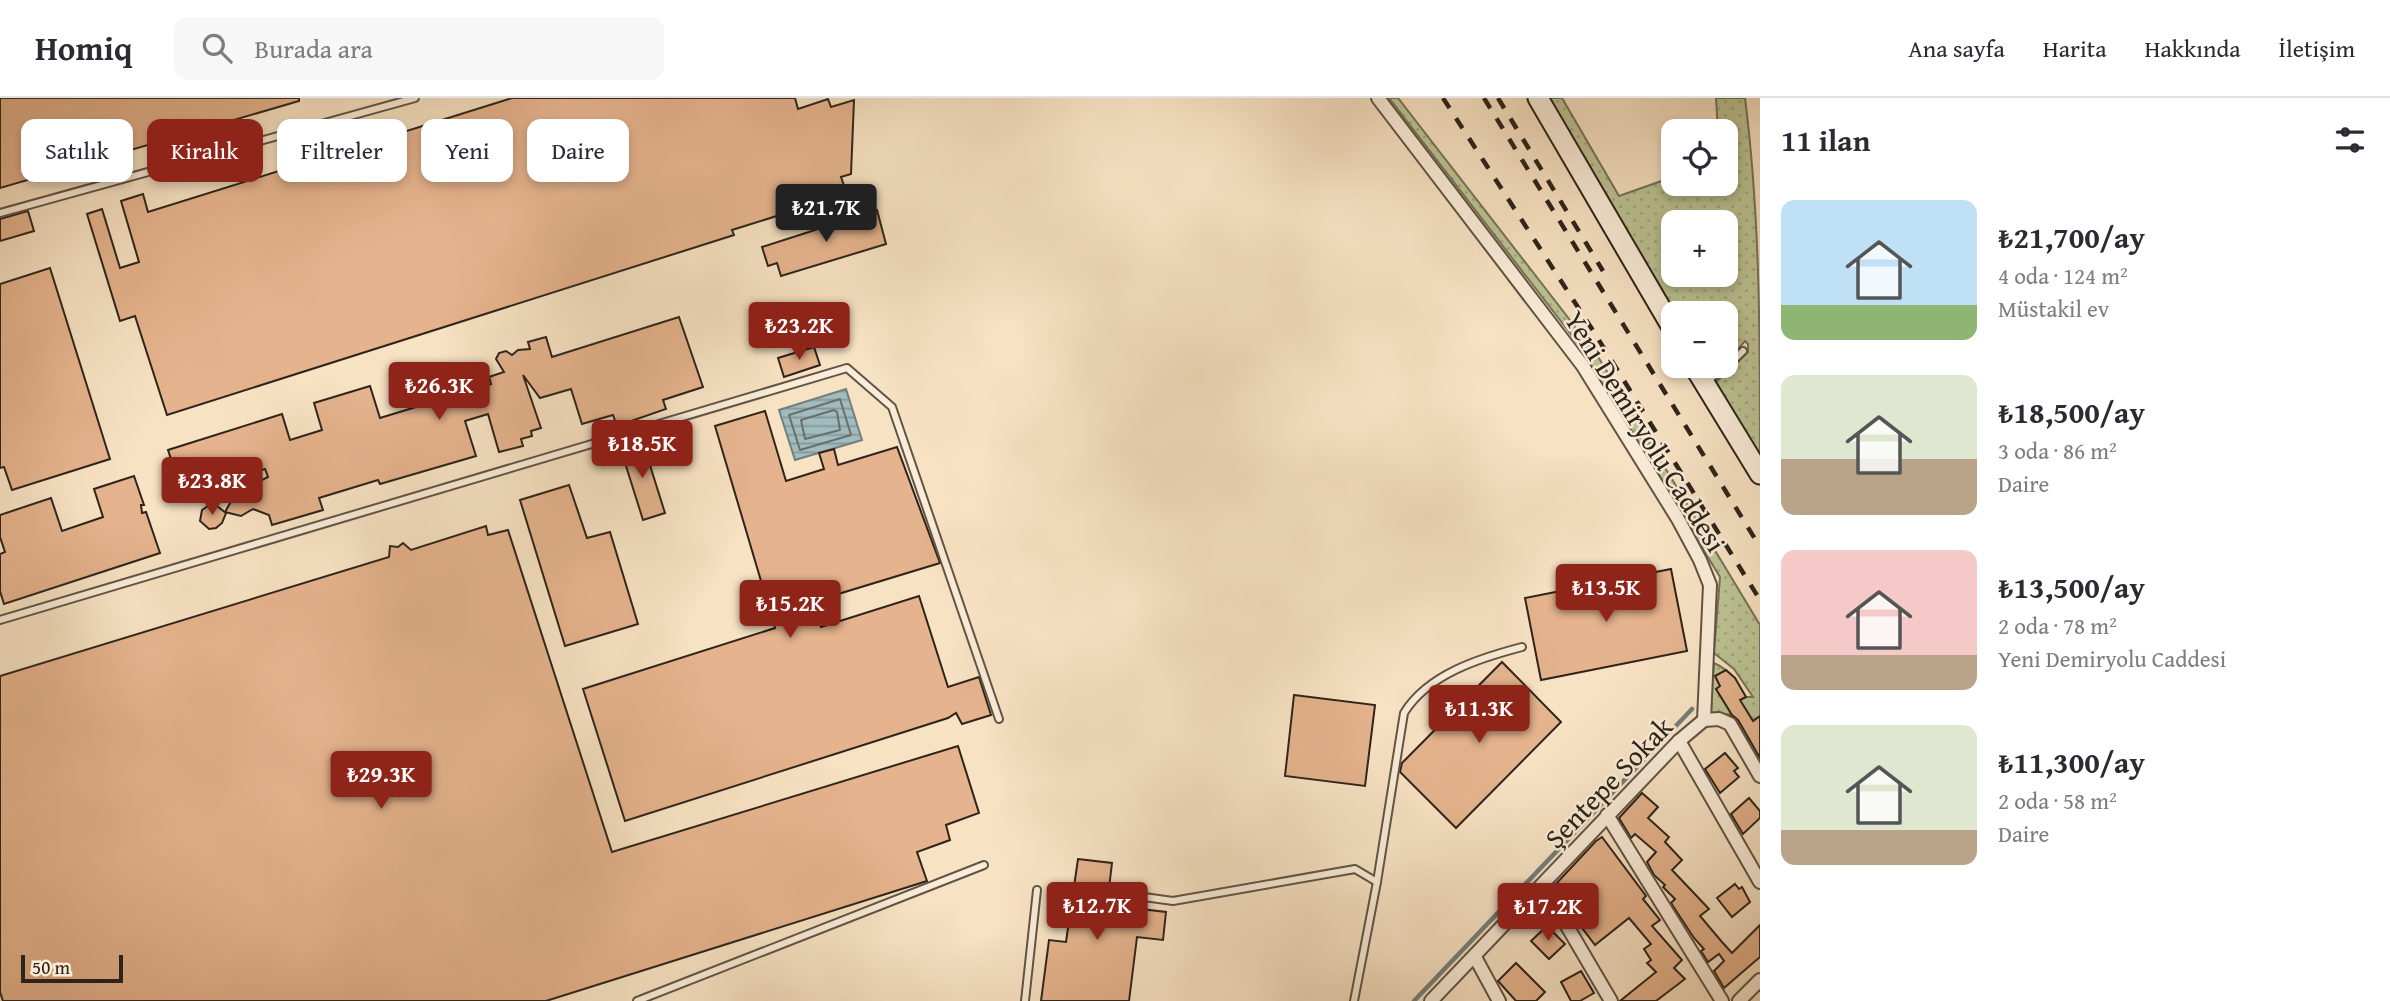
<!DOCTYPE html>
<html lang="tr">
<meta charset="utf-8">
<style>
:root{--surface:#fff;--page:#f7f7f7;--text:#2b2b33;--muted:#7c7c81;--line:#e1e1e2;--accent:#8f2418}
body{margin:0;font-family:"Gentium Book Plus",serif;background:var(--page);color:var(--text);height:100vh;display:flex;flex-direction:column;font-size:26px;white-space:nowrap}
*{box-sizing:border-box;margin:0}
p{font-size:23px;color:var(--muted)}
.icon{flex:none;width:38px;height:38px;fill:none;stroke:currentColor;stroke-width:2;stroke-linecap:round;stroke-linejoin:round}
.map{position:relative;flex:1;overflow:hidden}
.sheet{display:flex;flex-direction:column;background:var(--surface);width:630px}
.sheet>*{flex:none}
.hud{position:absolute;left:21px;top:21px;width:665px;height:63px;display:flex;gap:14px}
.buttons{position:absolute;left:1661px;top:21px;display:grid;gap:14px}
.buttons a{display:grid;place-items:center;width:77px;height:77px;border-radius:14px;background:var(--surface);box-shadow:0 4px 10px #0003;font-size:35px}
.scale{position:absolute;left:21px;bottom:18px;width:102px;box-sizing:border-box;padding-left:7px;border:4px solid #2e241b;border-top:0;font-size:19px;line-height:24px;white-space:nowrap;color:#2e241b;-webkit-text-stroke:5px #faecd8;paint-order:stroke}
.price{position:absolute;translate:-50% -60px;padding:0 16px;border-radius:7px;background:var(--accent);color:#fff;font-size:23px;line-height:46px;filter:drop-shadow(0 2px 4px #0008)}
.price::after{content:'';position:absolute;left:50%;top:42px;width:21px;height:16px;margin-left:-10px;background:inherit;clip-path:polygon(0 0,100% 0,50% 100%)}
.price.active{background:#222;color:#fff}
ul{padding:0;list-style:none}
li{display:flex;align-items:center;gap:21px;height:175px;padding:0 21px}
li span{display:grid;place-items:center;flex:none;width:196px;height:140px;border-radius:14px;color:#555}
li>.icon{margin-inline-start:auto}
span .icon{width:84px;height:84px;fill:#fffc;stroke-width:1}
li b{font-size:30px}
h2{display:flex;justify-content:space-between;align-items:center;height:84px;padding:0 21px;font-size:30px}
.tag{padding:0 24px;border-radius:14px;background:var(--surface);box-shadow:0 4px 10px #0003;font-size:24px;line-height:63px}
.tag.active{background:var(--accent);color:#fff}
header{display:flex;align-items:center;gap:42px;box-sizing:border-box;height:98px;padding:0 35px;background:var(--surface);border-bottom:2px solid var(--line)}
header strong{font-size:33px}
nav{display:flex;gap:38px;margin-inline-start:auto;font-size:24px}
.search{width:490px;height:63px;background:var(--page);display:flex;align-items:center;gap:18px;box-sizing:border-box;padding:0 24px;border-radius:14px;color:var(--muted);font-size:26px}
main{display:flex;flex:1;min-height:0}
.map>svg:first-child{display:block}
.grass{fill:url(#grass-dots);stroke:#757458;stroke-width:2;fill-rule:evenodd}
.water{fill:url(#water-rules);stroke:#747f7d;stroke-width:2}
.lines{fill:none;stroke-linecap:round;stroke-linejoin:round}
.shore{stroke:#68706c;stroke-width:2}
.stream{stroke:#747f7d;stroke-width:4.5}
.building{fill:#e5b38d;stroke:#2e241b;stroke-width:2}
.lane-casing{stroke:#605445;stroke-width:10}
.street-casing{stroke:#605445;stroke-width:16}
.secondary-casing{stroke:#2e241b;stroke-width:23}
.lane{stroke:#faecd8;stroke-width:6}
.street{stroke:#faecd8;stroke-width:12}
.secondary{stroke:#faecd8;stroke-width:19}
.rail{stroke:#2e241b;stroke-width:4.5;stroke-dasharray:12 12;stroke-linecap:butt}
.labels{text-anchor:middle;dominant-baseline:central;stroke-width:5;stroke-linejoin:round;paint-order:stroke}
.street-label{font-size:28px;fill:#2e241b;stroke:#faecd8}
</style>
<header>
<strong>Homiq</strong>
<div class="search"><svg class="icon" aria-label="search" viewBox="0 0 24 24"><circle cx="10" cy="10" r="6"/><path d="M15 15l6 6"/></svg>Burada ara</div>
<nav><a>Ana sayfa</a><a>Harita</a><a>Hakkında</a><a>İletişim</a></nav>
</header>
<main>
<div class="map">
<svg width="1760" height="903" viewBox="0 0 1760 903">
<defs>
<pattern id="grass-dots" width="8" height="8" patternUnits="userSpaceOnUse" patternTransform="scale(1.75)"><rect width="8" height="8" fill="#bcc394"/><path d="M2 2h.1M6 6h.1" fill="none" stroke="#a2a77f" stroke-width="1.8" stroke-linecap="round"/></pattern>
<pattern id="water-rules" width="6" height="5" patternUnits="userSpaceOnUse" patternTransform="scale(1.75)"><rect width="6" height="5" fill="#a2bbbe"/><path d="M0 2.5h6" fill="none" stroke="#84989a"/></pattern>
</defs>
<rect width="100%" height="100%" fill="#f7e2c3"/>
<filter id="stains"><feTurbulence type="fractalNoise" baseFrequency=".00286" numOctaves="4"/><feColorMatrix values="0 0 0 0 .2 0 0 0 0 .09 0 0 0 0 .02 0 0 0 .5 -.17"/></filter>
<radialGradient id="worn" r=".72"><stop offset=".6" stop-color="#630" stop-opacity="0"/><stop offset="1" stop-color="#630" stop-opacity=".3"/></radialGradient>
<g class="grass">
<path d="M1389,0H1398L1597,257L1760,527V667L1730,616L1710,618L1714,565C1730,572 1737,584 1746,599H1753L1734,571L1714,555L1720,479L1576,243Z"/>
<path d="M1546,0H1562L1619,98L1673,79V86H1726V33H1718L1716,0H1745C1760,118 1760,237 1760,357L1715,291L1714,286L1748,254V246L1745,243L1726,265V215H1673ZM1673,124H1726V177H1673Z"/>
</g>
<polygon class="water" points="846,291 862,342 795,362 779,312"/>
<g class="lines">
<g class="shore">
<polygon points="840,301 851,337 800,352 789,317"/>
<polygon points="834,312 837,314 840,332 805,341 801,322"/>
</g>
<polyline class="stream" points="1414,903 1692,611"/>
</g>
<g class="building">
<polygon points="0,0 299,0 299,3 0,90"/>
<polygon points="512,0 795,0 798,11 828,1 831,9 854,2 851,76 841,79 847,96 732,132 734,137 167,317 135,218 120,223 87,116 102,111 120,170 139,164 121,103 143,96 148,114"/>
<polygon points="877,112 886,146 781,178 777,165 768,168 762,149"/>
<polygon points="28,113 34,133 0,143 0,121"/>
<polygon points="50,170 110,361 12,392 4,369 0,370 0,186"/>
<polygon points="815,212 816,216 821,214 827,228 806,238 798,220"/>
<polygon points="679,219 703,289 663,302 666,311 617,328 613,317 582,326 571,291 540,300 523,277 541,330 531,333 532,338 521,341 523,348 499,354 488,316 465,323 476,358 380,386 378,382 319,400 323,412 272,427 269,417 253,411 241,418 225,414 233,400 232,397 268,379 265,371 198,391 191,367 175,373 168,352 282,316 290,342 322,332 314,305 370,288 380,320 491,286 489,279 504,274 496,261 499,255 506,253 512,257 518,252 530,251 528,244 546,239 552,259"/>
<polygon points="814,249 820,267 784,279 778,260"/>
<polygon points="765,313 786,383 824,371 819,355 834,351 838,367 897,349 940,465 812,504 821,529 919,498 948,589 979,579 991,617 962,626 956,615 948,620 625,723 583,591 775,530 715,328"/>
<polygon points="642,342 665,415 643,422 620,349"/>
<polygon points="134,378 144,407 141,407 142,415 146,414 160,455 4,506 0,493 0,456 5,454 0,439 0,417 51,400 62,433 103,419 94,391"/>
<polygon points="569,387 587,440 610,434 638,526 565,548 520,402"/>
<polygon points="208,408 217,408 226,415 222,425 216,430 209,431 200,423 202,412"/>
<polygon points="486,428 488,437 508,432 612,754 958,648 979,715 946,727 950,742 917,754 927,783 546,903 3,903 0,894 0,578 389,459 390,448 398,449 403,445 411,452"/>
<polygon points="1671,471 1687,553 1541,582 1525,500"/>
<polygon points="1502,564 1561,624 1456,730 1400,674 1402,665"/>
<polygon points="1726,572 1735,580 1746,599 1740,602 1753,623 1760,618 1760,660 1738,622 1732,617 1716,591 1720,588 1715,578"/>
<polygon points="1294,597 1375,607 1365,688 1285,678"/>
<polygon points="1725,655 1738,670 1734,673 1739,679 1720,695 1705,671"/>
<polygon points="1642,695 1658,709 1648,720 1669,739 1665,744 1682,762 1672,772 1709,811 1700,818 1722,844 1732,855 1760,827 1760,859 1724,890 1714,873 1724,863 1719,856 1708,864 1701,853 1704,851 1694,840 1671,805 1675,801 1663,789 1665,787 1654,777 1647,764 1656,754 1635,736 1631,740 1619,720"/>
<polygon points="1749,700 1760,713 1760,720 1743,736 1731,716"/>
<polygon points="1602,739 1646,798 1643,801 1660,822 1652,828 1682,862 1674,870 1685,881 1656,903 1620,903 1656,874 1647,865 1651,862 1644,851 1651,846 1629,820 1595,847 1579,826 1577,827 1554,788 1596,743"/>
<polygon points="1078,761 1112,765 1107,807 1166,814 1163,842 1137,839 1129,903 1041,903 1049,842 1066,844"/>
<polygon points="1735,786 1739,791 1742,789 1750,804 1732,819 1717,800"/>
<polygon points="1547,828 1565,846 1549,861 1531,843"/>
<polygon points="1516,865 1545,894 1536,903 1516,903 1498,883"/>
<polygon points="1581,873 1594,895 1580,903 1571,903 1561,884"/>
</g>
<g class="lines">
<defs>
<g id="lane">
<polyline points="0,115 415,0"/>
<polyline points="1707,283 1730,266 1743,253"/>
<polyline points="0,522 847,270 892,309 999,621"/>
<polyline points="1115,795 1173,803 1355,771 1377,784"/>
<polyline points="637,903 984,767"/>
<polyline points="1025,903 1037,792"/>
<path d="M1354,903L1377,784L1404,615C1428,576 1480,560 1522,549"/>
</g>
<g id="street">
<polyline points="1378,0 1583,268 1678,421 1700,462 1710,487 1704,622"/>
<polyline points="1704,622 1719,621 1730,626 1760,678"/>
<polyline points="1679,643 1760,784"/>
<polyline points="1607,717 1722,903"/>
<polyline points="1543,787 1611,903"/>
<polyline points="1475,859 1499,903"/>
<polyline points="1431,903 1679,643 1704,622"/>
<polyline points="1739,903 1760,882"/>
</g>
<g id="secondary">
<polyline points="1538,0 1673,231"/>
<polyline points="1694,268 1760,376"/>
</g>
</defs>
<use href="#lane" class="lane-casing"/>
<use href="#street" class="street-casing"/>
<use href="#secondary" class="secondary-casing"/>
<use href="#lane" class="lane"/>
<use href="#street" class="street"/>
<use href="#secondary" class="secondary"/>
<g class="rail">
<polyline points="1443,0 1592,231 1760,502"/>
<polyline points="1484,0 1760,449"/>
<polyline points="1498,0 1603,173"/>
</g>
</g>
<g class="labels">
<g class="street-label">
<text transform="translate(1646 333) rotate(58)">Yeni Demiryolu Caddesi</text>
<text transform="translate(1608 684) rotate(-46)">Şentepe Sokak</text>
</g>
</g>
<rect width="100%" height="100%" filter="url(#stains)"/>
<rect width="100%" height="100%" fill="url(#worn)"/>
</svg>
<div class="buttons">
<a><svg class="icon" aria-label="locate" viewBox="0 0 24 24"><circle cx="12" cy="12" r="6"/><path d="M12 2v4M12 18v4M2 12h4M18 12h4"/></svg></a>
<a>+</a>
<a>−</a>
</div>
<div class="scale">50 m</div>
<b class="price active" style="left:826px;top:146px">₺21.7K</b>
<b class="price" style="left:799px;top:264px">₺23.2K</b>
<b class="price" style="left:439px;top:324px">₺26.3K</b>
<b class="price" style="left:642px;top:382px">₺18.5K</b>
<b class="price" style="left:212px;top:419px">₺23.8K</b>
<b class="price" style="left:1606px;top:526px">₺13.5K</b>
<b class="price" style="left:790px;top:542px">₺15.2K</b>
<b class="price" style="left:1479px;top:647px">₺11.3K</b>
<b class="price" style="left:381px;top:713px">₺29.3K</b>
<b class="price" style="left:1097px;top:844px">₺12.7K</b>
<b class="price" style="left:1548px;top:845px">₺17.2K</b>
<div class="hud">
<a class="tag">Satılık</a>
<a class="tag active">Kiralık</a>
<a class="tag">Filtreler</a>
<a class="tag">Yeni</a>
<a class="tag">Daire</a>
</div>
</div>
<section class="sheet">
<h2>11 ilan<svg class="icon" aria-label="filters" viewBox="0 0 24 24"><path d="M4 7h16M4 17h16"/><circle cx="9" cy="7" r="2"/><circle cx="15" cy="17" r="2"/></svg></h2>
<ul>
<li><span style="background:linear-gradient(#bfe0f5 75%,#8fb573 0)"><svg class="icon" aria-label="home" viewBox="0 0 24 24"><path d="M3 11l9-7 9 7M6 9v11h12V9"/></svg></span><div><b>₺21,700/ay</b><p>4 oda · 124 m²</p><p>Müstakil ev</p></div></li>
<li><span style="background:linear-gradient(#dfe7d0 60%,#b9a48a 0)"><svg class="icon" aria-label="home" viewBox="0 0 24 24"><path d="M3 11l9-7 9 7M6 9v11h12V9"/></svg></span><div><b>₺18,500/ay</b><p>3 oda · 86 m²</p><p>Daire</p></div></li>
<li><span style="background:linear-gradient(#f6c9c9 75%,#b9a48a 0)"><svg class="icon" aria-label="home" viewBox="0 0 24 24"><path d="M3 11l9-7 9 7M6 9v11h12V9"/></svg></span><div><b>₺13,500/ay</b><p>2 oda · 78 m²</p><p>Yeni Demiryolu Caddesi</p></div></li>
<li><span style="background:linear-gradient(#dfe7d0 75%,#b9a48a 0)"><svg class="icon" aria-label="home" viewBox="0 0 24 24"><path d="M3 11l9-7 9 7M6 9v11h12V9"/></svg></span><div><b>₺11,300/ay</b><p>2 oda · 58 m²</p><p>Daire</p></div></li>
</ul>
</section>
</main>
